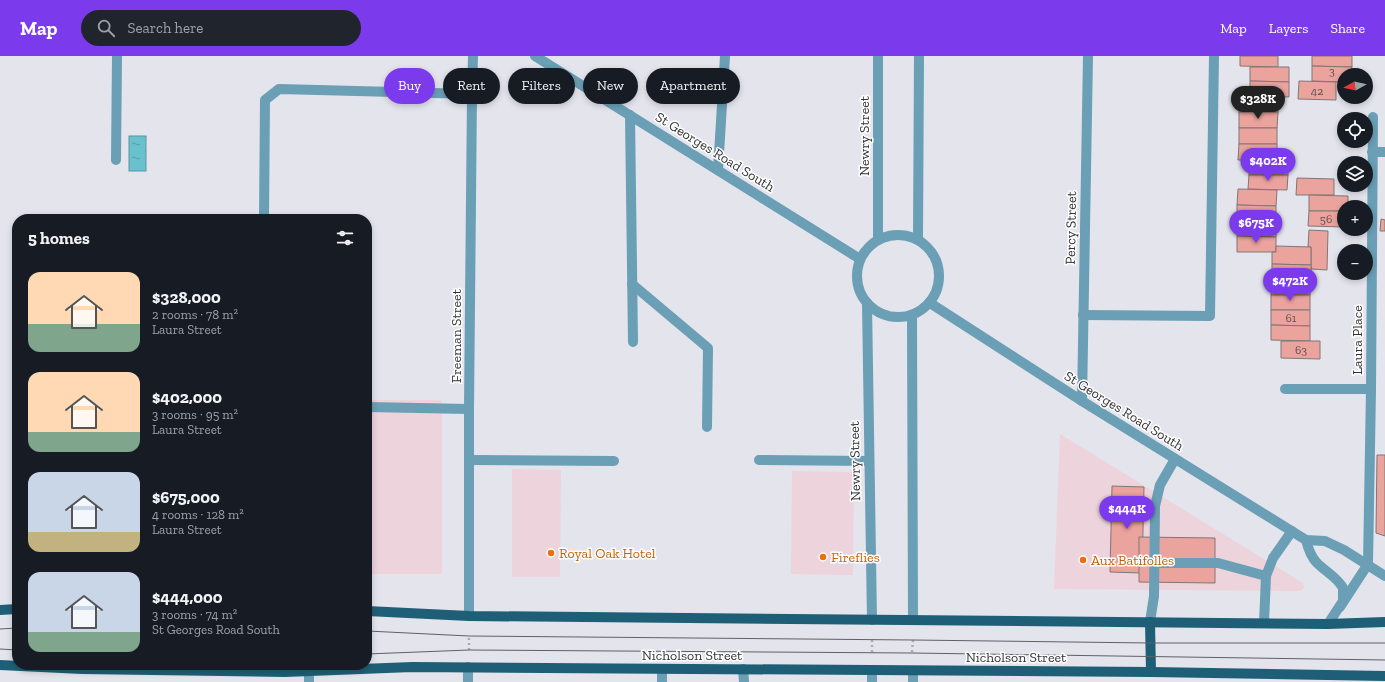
<!DOCTYPE html>
<meta charset="utf-8">
<style>
:root{--surface:#171b24;--page:#20242c;--text:#f1f3f6;--muted:#9ea1a6;--accent:#7c3aed}
body{margin:0;font-family:"Zilla Slab",serif;background:var(--page);color:var(--text);height:100vh;display:flex;flex-direction:column;font-size:15px;white-space:nowrap}
*{box-sizing:border-box;margin:0}
p{font-size:13px;color:var(--muted)}
.icon{flex:none;width:22px;height:22px;fill:none;stroke:currentColor;stroke-width:2;stroke-linecap:round;stroke-linejoin:round}
.map{position:relative;flex:1;overflow:hidden}
.sheet{position:absolute;left:12px;top:158px;width:360px;height:456px;display:flex;flex-direction:column;background:var(--surface);border-radius:16px;box-shadow:0 2px 6px #0003}
.sheet>*{flex:none}
.banner{position:absolute;left:384px;top:12px;width:380px;height:36px;display:flex;gap:8px}
.needle{width:26px;rotate:262deg}
.buttons{position:absolute;left:1337px;top:12px;display:grid;gap:8px}
.buttons a{display:grid;place-items:center;width:36px;height:36px;border-radius:50%;background:var(--surface);box-shadow:0 2px 6px #0003;font-size:20px}
.price{position:absolute;translate:-50% -34px;padding:0 9px;border-radius:14px;background:var(--accent);color:#fff;font-size:13px;line-height:26px;filter:drop-shadow(0 1px 2px #0008)}
.price::after{content:'';position:absolute;left:50%;top:24px;width:12px;height:9px;margin-left:-6px;background:inherit;clip-path:polygon(0 0,100% 0,50% 100%)}
.price.current{background:#222;color:#fff}
ul{padding:0;list-style:none}
li{display:flex;align-items:center;gap:12px;height:100px;padding:0 16px}
li span{display:grid;place-items:center;flex:none;width:112px;height:80px;border-radius:12px;color:#555}
li>.icon{margin-inline-start:auto}
span .icon{width:48px;height:48px;fill:#fffc;stroke-width:1}
li b{font-size:17px}
h2{display:flex;justify-content:space-between;align-items:center;height:48px;padding:0 16px;font-size:17px}
.tag{padding:0 14px;border-radius:18px;background:var(--surface);box-shadow:0 2px 6px #0003;font-size:14px;line-height:36px}
.tag.current{background:var(--accent);color:#fff}
header{display:flex;align-items:center;gap:24px;box-sizing:border-box;height:56px;padding:0 20px;background:var(--accent);color:#fff}
header strong{font-size:19px}
nav{display:flex;gap:22px;margin-inline-start:auto;font-size:14px}
.search{width:280px;height:36px;background:var(--page);display:flex;align-items:center;gap:10px;box-sizing:border-box;padding:0 14px;border-radius:22px;color:var(--muted);font-size:15px}
.map>svg:first-child{display:block}
.commercial{fill:#edd3db}
.water{fill:url(#water-ripples);stroke:#5996a0}
.building{fill:#eba39e;stroke:#807675}
.lines{fill:none;stroke-linecap:round;stroke-linejoin:round}
.path{stroke:#acacb4;stroke-width:2.5;stroke-dasharray:2 3;stroke-linecap:butt}
.minor{stroke:#6a9fb6;stroke-width:10}
.major{stroke:#1e5f77;stroke-width:10}
.tram{stroke:#606066;stroke-width:1}
.food-dot{fill:#e8710a;stroke:#fff;stroke-width:1.5}
.labels{text-anchor:middle;dominant-baseline:central;stroke-width:3;stroke-linejoin:round;paint-order:stroke}
.number-label{font-size:12px;fill:#614f51}
.street-label{font-size:14px;fill:#333337;stroke:#fff}
.food-label{font-size:14px;fill:#c56008;stroke:#fff;text-anchor:start}
</style>
<header>
<strong>Map</strong>
<div class="search"><svg class="icon" aria-label="search" viewBox="0 0 24 24"><circle cx="10" cy="10" r="6"/><path d="M15 15l6 6"/></svg>Search here</div>
<nav><a>Map</a><a>Layers</a><a>Share</a></nav>
</header>
<div class="map">
<svg width="1385" height="626" viewBox="0 0 1385 626">
<defs>
<pattern id="water-ripples" width="26" height="14" patternUnits="userSpaceOnUse"><rect width="26" height="14" fill="#69c1cd"/><path d="M2 4q2-2 4 0t4 0M15 11q2-2 4 0t4 0" fill="none" stroke="#579da7"/></pattern>
</defs>
<rect width="100%" height="100%" fill="#e4e4ed"/>
<g class="commercial">
<rect x="367" y="344" width="75" height="174"/>
<polygon points="1060,378 1303,527 1304,532 1300,535 1054,533"/>
<polygon points="512,413 561,414 560,521 512,521"/>
<polygon points="792,415 854,416 853,519 791,518"/>
</g>
<rect class="water" x="129" y="80" width="17" height="35"/>
<g class="building">
<polygon points="1240,0 1278,0 1278,11 1240,10"/>
<polygon points="1312,0 1352,0 1352,11 1312,10"/>
<polygon points="1312,10 1352,11 1351,19 1344,19 1344,26 1312,25"/>
<polygon points="1250,11 1289,11 1289,26 1250,25"/>
<polygon points="1250,25 1289,26 1289,41 1250,40"/>
<polygon points="1299,25 1336,26 1336,44 1298,43"/>
<polygon points="1239,40 1278,41 1278,56 1239,56"/>
<polygon points="1239,56 1278,56 1277,72 1239,72"/>
<rect x="1239" y="72" width="38" height="16"/>
<polygon points="1239,88 1277,88 1277,104 1238,104"/>
<rect x="1249" y="104" width="39" height="15"/>
<polygon points="1249,119 1288,119 1287,134 1248,133"/>
<polygon points="1297,122 1334,123 1334,139 1296,139"/>
<polygon points="1238,133 1277,134 1276,150 1237,149"/>
<polygon points="1309,139 1348,140 1348,151 1344,151 1344,155 1309,155"/>
<polygon points="1237,149 1276,150 1276,165 1237,165"/>
<polygon points="1309,155 1344,155 1344,171 1308,170"/>
<polygon points="1381,163 1385,164 1385,175 1380,175"/>
<polygon points="1237,165 1276,165 1276,181 1237,180"/>
<polygon points="1309,174 1328,175 1327,214 1311,213 1311,191 1308,191"/>
<polygon points="1237,180 1276,181 1276,196 1237,196"/>
<polygon points="1276,190 1311,191 1311,209 1272,208 1272,196 1276,196"/>
<polygon points="1272,208 1311,209 1311,224 1272,224"/>
<polygon points="1272,224 1311,224 1310,239 1271,239"/>
<rect x="1271" y="239" width="39" height="15"/>
<polygon points="1271,254 1310,254 1310,270 1271,269"/>
<polygon points="1271,269 1310,270 1310,285 1271,284"/>
<polygon points="1281,285 1320,285 1320,303 1281,302"/>
<polygon points="1377,399 1385,399 1385,480 1376,477"/>
<polygon points="1112,430 1144,431 1142,517 1110,516"/>
<polygon points="1139,481 1215,482 1215,527 1139,526"/>
</g>
<g class="lines">
<g class="path">
<polyline points="469,594 469,579"/>
<polyline points="872,596 872,581"/>
<polyline points="912,596 913,583"/>
</g>
<g class="minor">
<polyline points="535,0 860,203"/>
<polyline points="878,0 878,183"/>
<polyline points="630,59 633,286"/>
<polyline points="1372,96 1385,96"/>
<polyline points="116,104 117,0"/>
<polyline points="718,114 725,0"/>
<polyline points="264,163 265,44 279,33 472,38"/>
<circle cx="898" cy="220" r="41"/>
<polyline points="918,183 919,0"/>
<polyline points="632,228 708,292 707,371"/>
<polyline points="867,247 872,564"/>
<polyline points="930,247 1082,345 1306,484 1325,485 1344,494 1385,520"/>
<polyline points="912,259 913,564"/>
<polyline points="1083,259 1210,260 1214,0"/>
<polyline points="1285,333 1371,333"/>
<polyline points="1082,345 1088,0"/>
<polyline points="367,351 469,353"/>
<polyline points="469,404 614,405"/>
<polyline points="759,404 869,405"/>
<path d="M1306,484C1308,492 1311,501 1317,507C1326,516 1337,521 1343,532V545L1328,568"/>
<polyline points="1155,507 1218,507 1266,520"/>
<polyline points="1340,551 1368,508 1371,333 1373,61"/>
<polyline points="469,560 469,353 472,38 473,0"/>
<polyline points="1150,566 1154,540 1155,450 1160,429 1175,403"/>
<polyline points="1264,567 1266,520 1273,502 1292,475"/>
<polyline points="662,613 662,626"/>
<polyline points="743,613 744,626"/>
<polyline points="913,615 913,626"/>
<polyline points="309,626 309,616"/>
<polyline points="468,626 468,611"/>
<polyline points="872,626 872,614"/>
</g>
<g class="major">
<polyline points="0,554 17,553"/>
<polyline points="367,555 469,560 1328,568 1385,566"/>
<polyline points="1150,566 1151,616"/>
<polyline points="0,609 82,613 285,616 412,611 1151,616 1385,620"/>
</g>
<g class="tram">
<polyline points="0,573 17,572"/>
<polyline points="367,575 469,580 913,584 1150,587 1385,587"/>
<polyline points="0,593 17,594"/>
<polyline points="367,598 469,594 912,597 1385,604"/>
</g>
</g>
<g class="food-dot">
<circle cx="551" cy="497" r="4"/>
<circle cx="823" cy="501" r="4"/>
<circle cx="1083" cy="504" r="4"/>
</g>
<g class="labels">
<g class="number-label">
<text x="1332" y="15">3</text>
<text x="1317" y="35">42</text>
<text x="1326" y="163">56</text>
<text x="1291" y="262">61</text>
<text x="1301" y="294">63</text>
</g>
<g class="street-label">
<text transform="translate(864 80) rotate(-90)">Newry Street</text>
<text transform="translate(715 96) rotate(32)">St Georges Road South</text>
<text transform="translate(1071 172) rotate(-89)">Percy Street</text>
<text transform="translate(456 280) rotate(-90)">Freeman Street</text>
<text transform="translate(1357 284) rotate(-90)">Laura Place</text>
<text transform="translate(1124 355) rotate(32)">St Georges Road South</text>
<text transform="translate(855 405) rotate(-91)">Newry Street</text>
<text x="692" y="599">Nicholson Street</text>
<text x="1016" y="601">Nicholson Street</text>
</g>
<g class="food-label">
<text x="559" y="497">Royal Oak Hotel</text>
<text x="831" y="501">Fireflies</text>
<text x="1091" y="504">Aux Batifolles</text>
</g>
</g>
</svg>
<div class="buttons">
<a><svg class="needle" viewBox="-14 -14 28 28"><path d="M0-13l5 13h-10z" fill="#e53935"/><path d="M0 13l5-13h-10z" fill="#9ea1a6"/></svg></a>
<a><svg class="icon" aria-label="locate" viewBox="0 0 24 24"><circle cx="12" cy="12" r="6"/><path d="M12 2v4M12 18v4M2 12h4M18 12h4"/></svg></a>
<a><svg class="icon" aria-label="layers" viewBox="0 0 24 24"><path d="M12 4l9 5-9 5-9-5zM3 14l9 5 9-5"/></svg></a>
<a>+</a>
<a>−</a>
</div>
<b class="price current" style="left:1258px;top:64px">$328K</b>
<b class="price" style="left:1268px;top:126px">$402K</b>
<b class="price" style="left:1256px;top:188px">$675K</b>
<b class="price" style="left:1290px;top:246px">$472K</b>
<b class="price" style="left:1127px;top:474px">$444K</b>
<div class="banner">
<a class="tag current">Buy</a>
<a class="tag">Rent</a>
<a class="tag">Filters</a>
<a class="tag">New</a>
<a class="tag">Apartment</a>
</div>
<section class="sheet">
<h2>5 homes<svg class="icon" aria-label="filters" viewBox="0 0 24 24"><path d="M4 7h16M4 17h16"/><circle cx="9" cy="7" r="2"/><circle cx="15" cy="17" r="2"/></svg></h2>
<ul>
<li><span style="background:linear-gradient(#ffd9b3 65%,#7fa58c 0)"><svg class="icon" aria-label="home" viewBox="0 0 24 24"><path d="M3 11l9-7 9 7M6 9v11h12V9"/></svg></span><div><b>$328,000</b><p>2 rooms · 78 m²</p><p>Laura Street</p></div></li>
<li><span style="background:linear-gradient(#ffd9b3 75%,#7fa58c 0)"><svg class="icon" aria-label="home" viewBox="0 0 24 24"><path d="M3 11l9-7 9 7M6 9v11h12V9"/></svg></span><div><b>$402,000</b><p>3 rooms · 95 m²</p><p>Laura Street</p></div></li>
<li><span style="background:linear-gradient(#c9d6e8 75%,#c2b280 0)"><svg class="icon" aria-label="home" viewBox="0 0 24 24"><path d="M3 11l9-7 9 7M6 9v11h12V9"/></svg></span><div><b>$675,000</b><p>4 rooms · 128 m²</p><p>Laura Street</p></div></li>
<li><span style="background:linear-gradient(#c9d6e8 75%,#7fa58c 0)"><svg class="icon" aria-label="home" viewBox="0 0 24 24"><path d="M3 11l9-7 9 7M6 9v11h12V9"/></svg></span><div><b>$444,000</b><p>3 rooms · 74 m²</p><p>St Georges Road South</p></div></li>
</ul>
</section>
</div>
